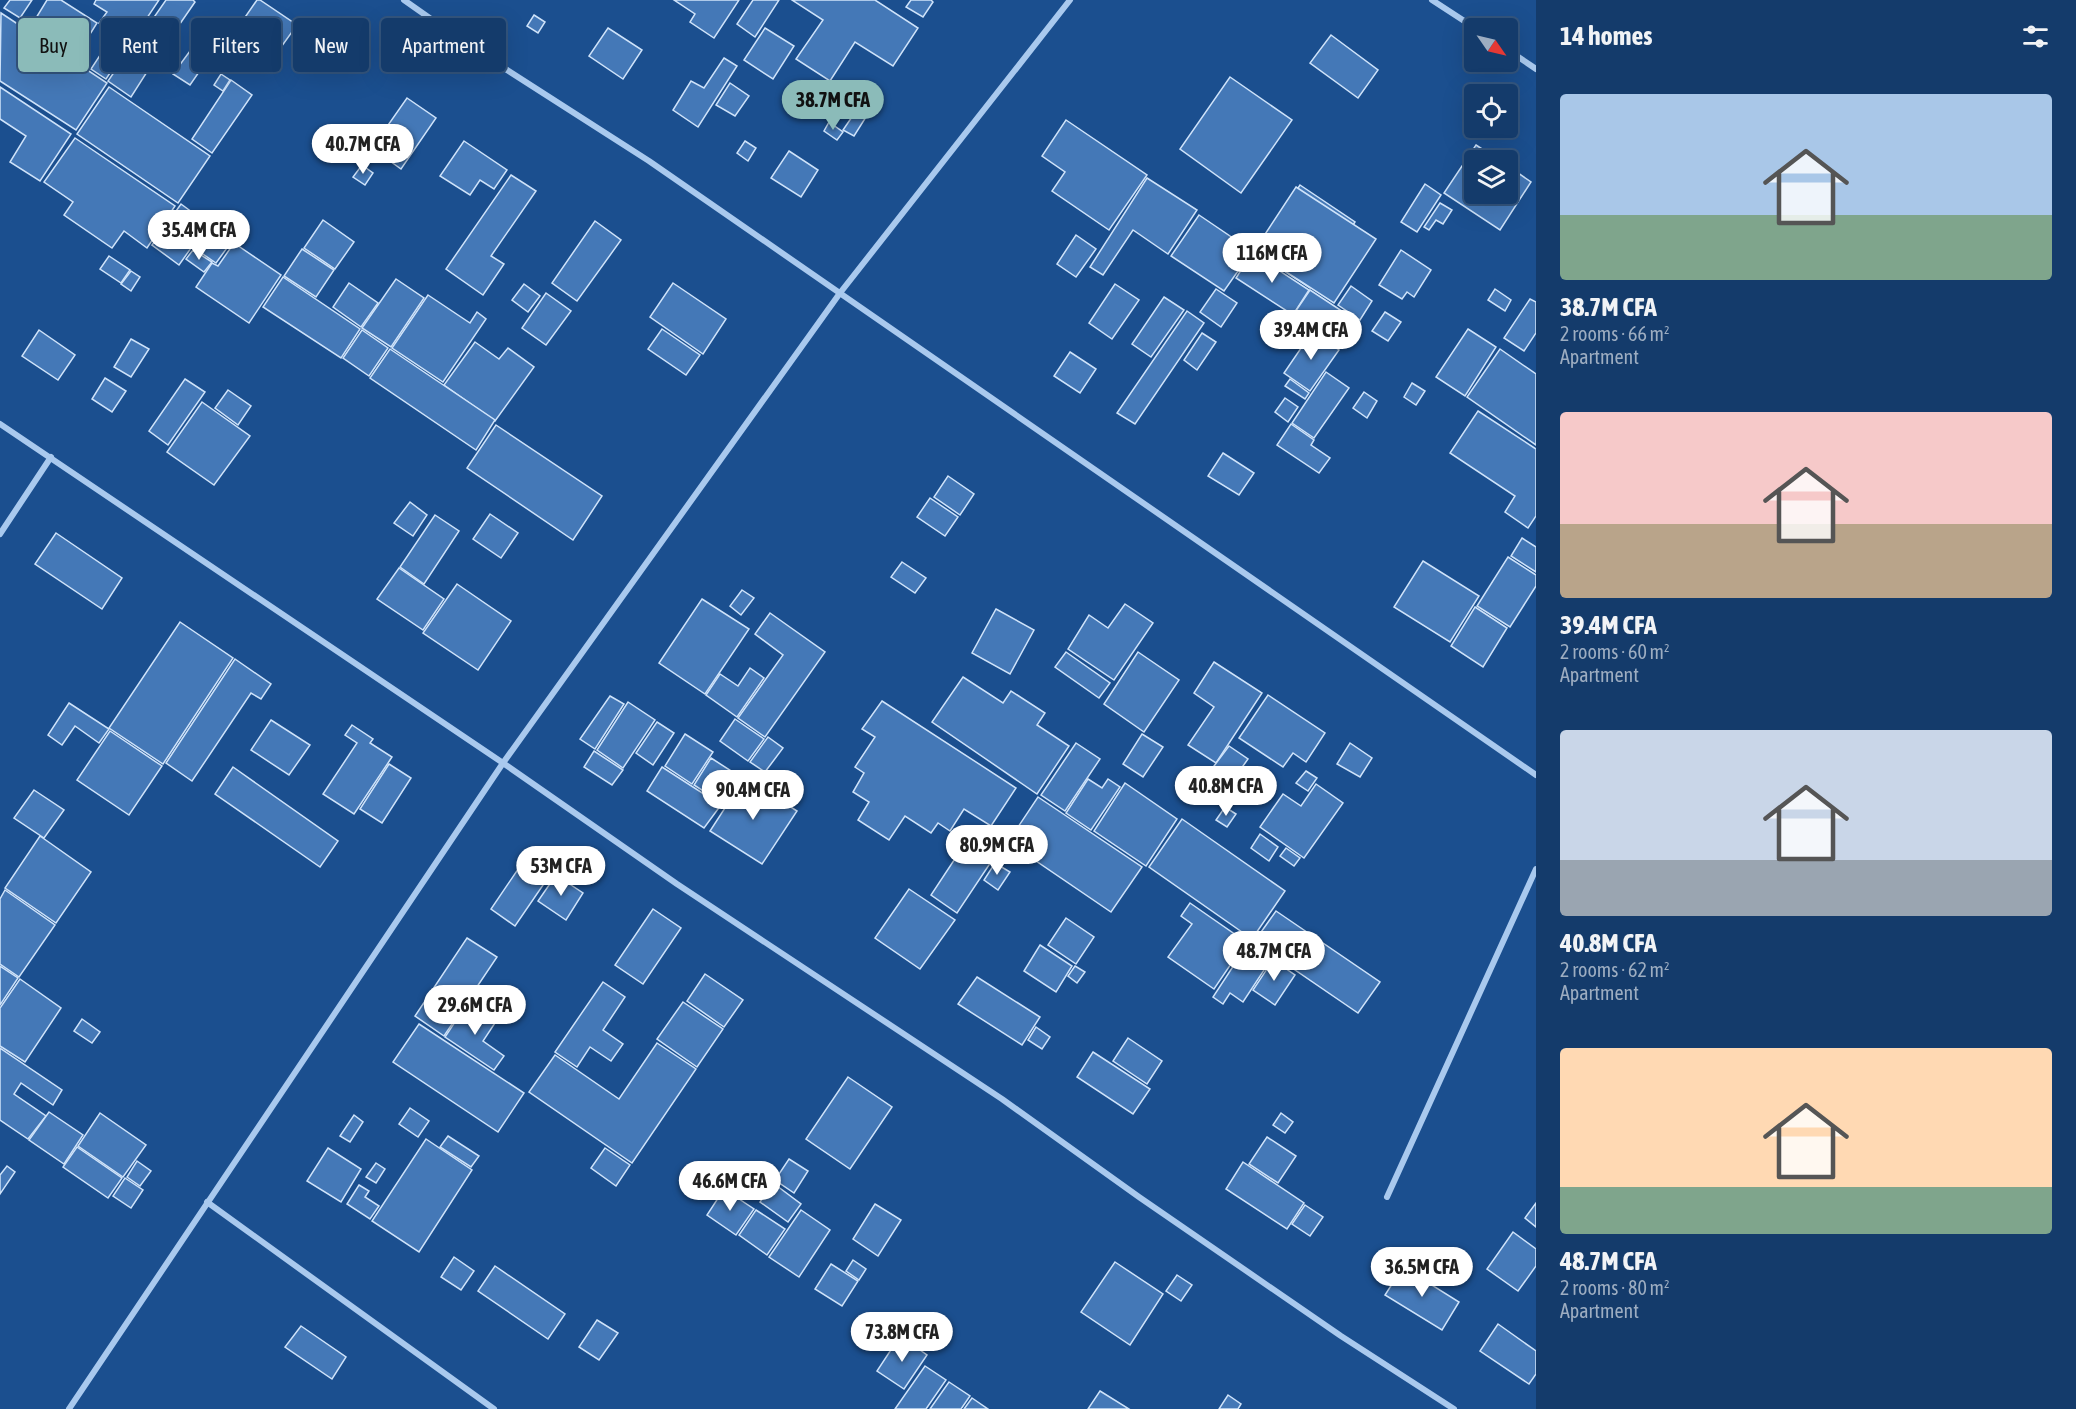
<!DOCTYPE html>
<meta charset="utf-8">
<style>
:root{--surface:#143b6b;--page:#214673;--text:#f1f3f6;--muted:#9dadc1;--line:#33557e;--accent:#8bbbb9}
body{margin:0;font-family:"Asap Condensed",sans-serif;background:var(--page);color:var(--text);height:100vh;display:flex;flex-direction:column;font-size:22px;white-space:nowrap}
*{box-sizing:border-box;margin:0}
p{font-size:20px;color:var(--muted)}
.icon{flex:none;width:33px;height:33px;fill:none;stroke:currentColor;stroke-width:2;stroke-linecap:round;stroke-linejoin:round}
.map{position:relative;flex:1;overflow:hidden}
.details{display:flex;flex-direction:column;background:var(--surface);width:540px}
.details>*{flex:none}
.top-card{position:absolute;left:18px;top:18px;width:570px;height:54px;display:flex;gap:12px}
.needle{width:39px;rotate:124deg}
.fabs{position:absolute;left:1464px;top:18px;display:grid;gap:12px}
.fabs a{display:grid;place-items:center;width:54px;height:54px;border-radius:6px;background:var(--surface);box-shadow:0 6px 24px #0002,0 0 0 2px var(--line);font-size:30px}
.price{position:absolute;translate:-50% -51px;padding:0 14px;border-radius:21px;background:#fff;color:#222;font-size:20px;line-height:39px;filter:drop-shadow(0 2px 3px #0008)}
.price::after{content:'';position:absolute;left:50%;top:36px;width:18px;height:14px;margin-left:-9px;background:inherit;clip-path:polygon(0 0,100% 0,50% 100%)}
.price.on{background:var(--accent);color:#111}
ul{padding:0;list-style:none}
li{display:grid;align-content:center;gap:12px;height:318px;padding:0 24px}
li span{display:grid;place-items:center;height:186px;border-radius:6px;color:#555}
li>.icon{margin-inline-start:auto}
span .icon{width:108px;height:108px;fill:#fffc;stroke-width:1}
li b{font-size:26px}
h2{display:flex;justify-content:space-between;align-items:center;height:72px;padding:0 24px;font-size:26px}
.pill{padding:0 21px;border-radius:6px;background:var(--surface);box-shadow:0 6px 24px #0002,0 0 0 2px var(--line);font-size:21px;line-height:54px}
.pill.on{background:var(--accent);color:#111}
main{display:flex;flex:1;min-height:0}
.map>svg:first-child{display:block}
.building{fill:#4478b7;stroke:#cfe3fa;stroke-width:1.5}
.lines{fill:none;stroke-linecap:round;stroke-linejoin:round}
.street{stroke:#a9c9ee;stroke-width:6}
</style>
<main>
<div class="map">
<svg width="1536" height="1409" viewBox="0 0 1536 1409">
<rect width="100%" height="100%" fill="#1b4f8f"/>
<g class="building">
<polygon points="10,0 32,0 20,18 4,8"/>
<polygon points="47,0 61,0 97,23 82,47 36,18"/>
<polygon points="96,0 159,0 106,79 91,69 114,34 99,23 107,12 94,4"/>
<polygon points="166,0 193,0 195,2 155,60 134,46"/>
<polygon points="257,0 260,0 297,25 279,50 241,23"/>
<polygon points="674,0 739,0 714,38 690,22 695,14"/>
<polygon points="753,0 779,0 755,37 737,24"/>
<polygon points="792,0 875,0 918,28 893,66 855,42 830,81 796,59 823,20"/>
<polygon points="911,0 931,0 933,2 923,17 906,7"/>
<polygon points="1,13 107,83 76,130 0,81"/>
<polygon points="534,15 545,22 538,33 527,26"/>
<polygon points="608,28 642,50 623,79 589,56"/>
<polygon points="765,28 794,46 773,79 744,60"/>
<polygon points="1331,35 1378,70 1358,98 1310,63"/>
<polygon points="132,46 154,61 131,97 108,81"/>
<polygon points="190,51 206,62 190,85 173,74"/>
<polygon points="724,58 737,66 698,127 673,110 691,81 704,88"/>
<polygon points="221,74 230,80 223,91 214,85"/>
<polygon points="1230,77 1292,120 1241,193 1180,149"/>
<polygon points="231,80 252,95 212,153 192,139"/>
<polygon points="730,83 749,96 735,116 716,105"/>
<polygon points="0,87 71,134 40,181 10,162 26,136 0,119"/>
<polygon points="109,87 210,156 178,203 77,134"/>
<polygon points="859,87 875,98 864,113 840,98 847,88 855,93"/>
<polygon points="407,98 436,118 401,169 372,148"/>
<polygon points="856,111 866,117 854,136 843,130"/>
<polygon points="1066,120 1147,175 1109,230 1052,191 1065,172 1042,156"/>
<polygon points="829,122 843,132 837,140 824,131"/>
<polygon points="75,138 175,206 147,248 124,231 112,248 64,215 73,202 44,182"/>
<polygon points="464,141 507,170 494,189 480,180 470,195 440,176"/>
<polygon points="745,141 756,148 748,161 737,153"/>
<polygon points="1476,145 1499,160 1474,160 1474,194 1508,194 1508,166 1531,182 1500,230 1444,193"/>
<polygon points="789,151 818,170 801,197 771,178"/>
<polygon points="362,165 373,173 365,185 353,177"/>
<polygon points="511,175 536,191 491,256 504,264 483,295 446,269"/>
<polygon points="1147,178 1197,210 1168,254 1133,230 1103,275 1090,267"/>
<polygon points="1425,184 1441,195 1417,232 1401,222"/>
<polygon points="1300,185 1355,222 1310,288 1255,252"/>
<polygon points="1296,187 1376,239 1334,303 1254,251"/>
<polygon points="1440,203 1452,210 1443,224 1436,220 1429,230 1424,227"/>
<polygon points="181,204 208,224 179,265 152,245"/>
<polygon points="1199,215 1252,251 1224,291 1171,256"/>
<polygon points="323,220 354,242 335,269 304,248"/>
<polygon points="595,221 621,240 577,301 552,283"/>
<polygon points="210,225 232,241 216,263 194,248"/>
<polygon points="1076,235 1096,249 1076,277 1057,264"/>
<polygon points="234,243 281,275 249,323 196,287 212,263 218,266"/>
<polygon points="302,249 334,270 316,297 284,276"/>
<polygon points="193,250 212,262 204,272 186,259"/>
<polygon points="1401,250 1431,270 1414,297 1407,292 1402,299 1379,285"/>
<polygon points="1252,253 1309,290 1293,315 1236,278"/>
<polygon points="109,256 130,270 121,283 100,269"/>
<polygon points="131,271 140,277 131,291 121,284"/>
<polygon points="283,277 360,329 341,358 263,307"/>
<polygon points="396,279 424,298 391,347 362,328"/>
<polygon points="349,283 378,303 361,327 333,307"/>
<polygon points="673,283 726,319 703,354 650,317"/>
<polygon points="524,284 540,296 528,312 512,300"/>
<polygon points="1115,284 1139,300 1112,339 1089,323"/>
<polygon points="1351,286 1372,301 1360,320 1338,305"/>
<polygon points="1216,289 1237,303 1221,327 1200,312"/>
<polygon points="1495,289 1511,300 1505,311 1488,300"/>
<polygon points="1310,290 1357,321 1341,347 1293,315"/>
<polygon points="546,293 571,311 546,345 522,328"/>
<polygon points="428,295 470,323 477,312 486,319 443,382 392,348"/>
<polygon points="1164,297 1184,310 1151,357 1132,344"/>
<polygon points="1530,299 1536,302 1536,333 1524,351 1504,338"/>
<polygon points="1187,311 1204,323 1135,424 1117,413"/>
<polygon points="1385,312 1401,322 1388,341 1372,331"/>
<polygon points="662,329 700,355 686,375 648,349"/>
<polygon points="1468,329 1496,347 1465,396 1436,377"/>
<polygon points="39,330 75,355 58,380 22,356"/>
<polygon points="362,330 388,348 369,376 343,358"/>
<polygon points="1312,332 1339,350 1310,391 1284,373"/>
<polygon points="1202,333 1216,342 1197,370 1184,360"/>
<polygon points="131,339 149,349 131,377 114,367"/>
<polygon points="475,342 499,359 508,348 534,367 495,421 444,385"/>
<polygon points="390,349 495,420 476,450 370,378"/>
<polygon points="1500,349 1536,374 1536,445 1467,397"/>
<polygon points="1070,352 1096,369 1080,393 1054,376"/>
<polygon points="1326,372 1349,388 1314,438 1292,423"/>
<polygon points="105,378 126,391 112,412 92,399"/>
<polygon points="185,379 205,392 168,445 149,431"/>
<polygon points="1290,379 1309,393 1305,399 1285,386"/>
<polygon points="1412,383 1425,391 1416,405 1404,397"/>
<polygon points="228,390 251,406 238,425 215,408"/>
<polygon points="1364,392 1377,401 1367,418 1353,408"/>
<polygon points="1285,398 1298,407 1288,422 1275,412"/>
<polygon points="202,402 250,436 214,485 167,452"/>
<polygon points="1478,411 1536,449 1536,516 1528,528 1505,512 1515,496 1450,453"/>
<polygon points="1291,424 1314,440 1311,445 1330,458 1319,473 1277,445"/>
<polygon points="496,425 602,496 573,540 467,468"/>
<polygon points="1223,453 1254,473 1239,495 1208,476"/>
<polygon points="948,476 974,494 960,515 934,497"/>
<polygon points="930,498 958,517 945,536 917,517"/>
<polygon points="410,502 427,515 413,536 394,523"/>
<polygon points="490,514 518,533 501,558 473,539"/>
<polygon points="435,515 459,531 424,584 400,567"/>
<polygon points="56,533 122,578 102,609 35,564"/>
<polygon points="1522,538 1536,547 1536,572 1511,556"/>
<polygon points="1508,557 1536,575 1536,586 1510,627 1477,606"/>
<polygon points="1423,561 1479,596 1450,642 1394,607"/>
<polygon points="902,562 926,578 915,593 891,577"/>
<polygon points="399,568 444,599 423,630 377,599"/>
<polygon points="457,584 511,621 478,670 423,633"/>
<polygon points="742,590 754,598 741,615 730,606"/>
<polygon points="702,599 749,629 705,694 659,663"/>
<polygon points="1125,604 1153,623 1114,680 1068,649 1089,615 1108,628"/>
<polygon points="1475,607 1507,628 1483,667 1451,646"/>
<polygon points="996,609 1034,630 1010,674 972,653"/>
<polygon points="770,613 825,652 765,737 738,718 783,655 755,634"/>
<polygon points="180,622 233,658 163,764 109,728"/>
<polygon points="1066,652 1110,683 1099,698 1055,667"/>
<polygon points="1138,652 1179,680 1144,732 1104,704"/>
<polygon points="235,659 271,684 261,699 251,693 192,781 166,763"/>
<polygon points="1214,662 1262,693 1216,763 1188,745 1214,707 1194,693"/>
<polygon points="750,668 764,678 737,717 706,695 720,674 738,686"/>
<polygon points="963,677 1003,703 1011,691 1045,713 1037,725 1069,746 1037,794 932,722"/>
<polygon points="1268,695 1325,733 1306,762 1293,753 1283,767 1239,738"/>
<polygon points="610,696 624,704 595,749 580,739"/>
<polygon points="882,701 1016,788 991,826 964,809 950,831 938,823 931,833 905,816 889,840 858,820 869,802 853,792 864,773 855,767 875,737 862,729"/>
<polygon points="628,702 655,720 623,768 597,750"/>
<polygon points="69,703 109,729 99,743 75,726 62,745 48,735"/>
<polygon points="735,719 764,739 748,761 720,741"/>
<polygon points="271,720 310,745 289,775 251,750"/>
<polygon points="657,722 674,733 653,765 636,753"/>
<polygon points="352,725 373,739 370,743 392,757 354,814 323,794 357,743 345,735"/>
<polygon points="110,731 162,766 129,815 77,780"/>
<polygon points="685,734 713,752 692,784 665,766"/>
<polygon points="1142,734 1163,747 1143,777 1123,764"/>
<polygon points="768,737 783,748 765,772 750,762"/>
<polygon points="1076,743 1100,759 1065,811 1041,795"/>
<polygon points="1350,743 1372,758 1360,777 1337,764"/>
<polygon points="1229,746 1248,759 1230,784 1211,770"/>
<polygon points="594,751 623,770 612,785 584,767"/>
<polygon points="711,758 739,776 722,803 694,785"/>
<polygon points="389,764 411,778 382,823 360,809"/>
<polygon points="233,767 338,841 320,867 215,794"/>
<polygon points="662,767 721,805 704,828 647,791"/>
<polygon points="1306,771 1317,778 1308,791 1296,783"/>
<polygon points="745,777 797,811 762,864 710,831"/>
<polygon points="1088,779 1102,788 1108,779 1120,787 1091,830 1066,813"/>
<polygon points="1125,783 1177,819 1146,866 1094,831"/>
<polygon points="1316,784 1343,803 1304,858 1260,827 1283,794 1301,806"/>
<polygon points="34,790 64,810 44,838 14,818"/>
<polygon points="1038,797 1142,867 1111,912 1008,842"/>
<polygon points="1225,807 1236,814 1227,827 1216,820"/>
<polygon points="1182,819 1285,891 1252,939 1149,867"/>
<polygon points="1260,834 1278,847 1269,861 1251,848"/>
<polygon points="40,836 91,872 56,923 5,888"/>
<polygon points="966,842 993,859 957,913 931,895"/>
<polygon points="1286,848 1300,858 1294,866 1280,856"/>
<polygon points="527,856 552,872 515,926 491,909"/>
<polygon points="995,863 1010,872 998,890 984,880"/>
<polygon points="556,875 583,893 566,920 538,901"/>
<polygon points="909,889 955,920 920,969 875,938"/>
<polygon points="5,890 55,925 19,977 0,964 0,899"/>
<polygon points="1190,903 1246,942 1214,989 1168,957 1192,924 1181,916"/>
<polygon points="653,909 681,928 643,984 615,965"/>
<polygon points="1276,911 1380,982 1358,1013 1254,942"/>
<polygon points="1066,918 1094,937 1076,964 1048,945"/>
<polygon points="467,938 497,957 444,1036 415,1016"/>
<polygon points="1249,942 1272,958 1243,1002 1230,993 1223,1004 1213,997"/>
<polygon points="1040,945 1072,966 1056,992 1024,971"/>
<polygon points="1273,960 1295,975 1275,1005 1253,990"/>
<polygon points="0,966 18,978 0,1005"/>
<polygon points="1075,966 1085,972 1077,983 1068,976"/>
<polygon points="705,974 743,1000 724,1027 687,1001"/>
<polygon points="977,977 1040,1017 1022,1045 958,1004"/>
<polygon points="20,979 61,1008 25,1062 0,1046 0,1008"/>
<polygon points="603,982 625,997 603,1030 623,1044 611,1061 590,1047 577,1067 555,1052"/>
<polygon points="683,1002 723,1029 697,1067 657,1039"/>
<polygon points="467,1004 495,1023 483,1041 504,1056 494,1070 445,1037"/>
<polygon points="82,1019 100,1032 92,1043 74,1031"/>
<polygon points="419,1024 524,1093 498,1132 393,1062"/>
<polygon points="1036,1027 1050,1037 1042,1049 1028,1040"/>
<polygon points="1128,1038 1162,1061 1147,1084 1113,1061"/>
<polygon points="657,1043 696,1069 632,1163 529,1092 555,1055 619,1099"/>
<polygon points="0,1048 62,1090 53,1105 21,1083 14,1094 46,1116 28,1139 0,1120"/>
<polygon points="1093,1052 1150,1089 1133,1114 1077,1077"/>
<polygon points="848,1077 892,1107 850,1169 806,1139"/>
<polygon points="410,1108 429,1121 418,1137 399,1124"/>
<polygon points="49,1112 83,1135 64,1164 29,1140"/>
<polygon points="100,1113 146,1145 123,1177 78,1146"/>
<polygon points="1281,1113 1293,1122 1285,1133 1273,1125"/>
<polygon points="354,1115 363,1122 350,1142 340,1136"/>
<polygon points="448,1136 479,1156 471,1167 440,1147"/>
<polygon points="1267,1137 1296,1156 1278,1183 1249,1164"/>
<polygon points="426,1139 472,1170 419,1252 372,1221"/>
<polygon points="77,1147 122,1178 108,1198 63,1167"/>
<polygon points="328,1148 361,1169 341,1202 307,1181"/>
<polygon points="605,1148 630,1165 616,1186 591,1168"/>
<polygon points="789,1159 808,1171 794,1193 775,1180"/>
<polygon points="137,1161 151,1171 140,1186 127,1177"/>
<polygon points="1243,1162 1304,1203 1287,1229 1226,1189"/>
<polygon points="376,1163 385,1169 376,1183 366,1177"/>
<polygon points="7,1166 15,1172 0,1194 0,1175"/>
<polygon points="125,1178 143,1190 131,1208 113,1196"/>
<polygon points="773,1183 801,1204 788,1222 760,1202"/>
<polygon points="359,1185 369,1191 365,1197 379,1206 370,1219 347,1204"/>
<polygon points="724,1189 754,1209 736,1235 707,1215"/>
<polygon points="1536,1203 1536,1227 1525,1218"/>
<polygon points="875,1204 901,1220 878,1256 853,1239"/>
<polygon points="1305,1205 1323,1217 1310,1236 1292,1224"/>
<polygon points="756,1210 785,1229 767,1255 739,1235"/>
<polygon points="801,1210 830,1230 799,1277 769,1257"/>
<polygon points="1513,1232 1536,1249 1536,1266 1518,1291 1487,1269"/>
<polygon points="454,1257 474,1271 461,1290 441,1277"/>
<polygon points="853,1260 866,1269 859,1280 846,1271"/>
<polygon points="1115,1262 1163,1294 1130,1345 1081,1312"/>
<polygon points="831,1264 858,1281 842,1306 815,1289"/>
<polygon points="495,1266 565,1314 548,1339 478,1291"/>
<polygon points="1403,1267 1459,1302 1442,1330 1385,1295"/>
<polygon points="1177,1275 1192,1285 1181,1301 1166,1291"/>
<polygon points="597,1320 618,1333 599,1360 579,1347"/>
<polygon points="1498,1324 1536,1351 1536,1374 1529,1384 1480,1351"/>
<polygon points="301,1326 346,1357 332,1379 285,1347"/>
<polygon points="900,1336 927,1355 904,1389 877,1371"/>
<polygon points="925,1366 946,1380 926,1409 895,1409"/>
<polygon points="949,1382 970,1396 961,1409 930,1409"/>
<polygon points="1100,1391 1129,1409 1088,1409"/>
<polygon points="1228,1395 1241,1404 1238,1409 1219,1409"/>
<polygon points="972,1398 988,1409 964,1409"/>
</g>
<g class="lines">
<g class="street">
<polyline points="404,0 468,45 649,161 1536,775"/>
<polyline points="1432,0 1475,28"/>
<polyline points="1508,50 1536,69"/>
<polyline points="0,424 503,763 677,884 1002,1099 1139,1197 1341,1336 1454,1409"/>
<polyline points="0,534 51,457"/>
<polyline points="1387,1197 1536,869"/>
<polyline points="207,1202 494,1409"/>
<polyline points="69,1409 503,763 840,293 1070,0"/>
</g>
</g>
</svg>
<div class="fabs">
<a><svg class="needle" viewBox="-14 -14 28 28"><path d="M0-13l5 13h-10z" fill="#e53935"/><path d="M0 13l5-13h-10z" fill="#9dadc1"/></svg></a>
<a><svg class="icon" aria-label="locate" viewBox="0 0 24 24"><circle cx="12" cy="12" r="6"/><path d="M12 2v4M12 18v4M2 12h4M18 12h4"/></svg></a>
<a><svg class="icon" aria-label="layers" viewBox="0 0 24 24"><path d="M12 4l9 5-9 5-9-5zM3 14l9 5 9-5"/></svg></a>
</div>
<b class="price on" style="left:833px;top:131px">38.7M CFA</b>
<b class="price" style="left:363px;top:175px">40.7M CFA</b>
<b class="price" style="left:199px;top:261px">35.4M CFA</b>
<b class="price" style="left:1272px;top:284px">116M CFA</b>
<b class="price" style="left:1311px;top:361px">39.4M CFA</b>
<b class="price" style="left:1226px;top:817px">40.8M CFA</b>
<b class="price" style="left:753px;top:821px">90.4M CFA</b>
<b class="price" style="left:997px;top:876px">80.9M CFA</b>
<b class="price" style="left:561px;top:897px">53M CFA</b>
<b class="price" style="left:1274px;top:982px">48.7M CFA</b>
<b class="price" style="left:475px;top:1036px">29.6M CFA</b>
<b class="price" style="left:730px;top:1212px">46.6M CFA</b>
<b class="price" style="left:1422px;top:1298px">36.5M CFA</b>
<b class="price" style="left:902px;top:1363px">73.8M CFA</b>
<div class="top-card">
<a class="pill on">Buy</a>
<a class="pill">Rent</a>
<a class="pill">Filters</a>
<a class="pill">New</a>
<a class="pill">Apartment</a>
</div>
</div>
<section class="details">
<h2>14 homes<svg class="icon" aria-label="filters" viewBox="0 0 24 24"><path d="M4 7h16M4 17h16"/><circle cx="9" cy="7" r="2"/><circle cx="15" cy="17" r="2"/></svg></h2>
<ul>
<li><span style="background:linear-gradient(#a9c7e8 65%,#7fa58c 0)"><svg class="icon" aria-label="home" viewBox="0 0 24 24"><path d="M3 11l9-7 9 7M6 9v11h12V9"/></svg></span><div><b>38.7M CFA</b><p>2 rooms · 66 m²</p><p>Apartment</p></div></li>
<li><span style="background:linear-gradient(#f6c9c9 60%,#b9a48a 0)"><svg class="icon" aria-label="home" viewBox="0 0 24 24"><path d="M3 11l9-7 9 7M6 9v11h12V9"/></svg></span><div><b>39.4M CFA</b><p>2 rooms · 60 m²</p><p>Apartment</p></div></li>
<li><span style="background:linear-gradient(#c9d6e8 70%,#9aa5b1 0)"><svg class="icon" aria-label="home" viewBox="0 0 24 24"><path d="M3 11l9-7 9 7M6 9v11h12V9"/></svg></span><div><b>40.8M CFA</b><p>2 rooms · 62 m²</p><p>Apartment</p></div></li>
<li><span style="background:linear-gradient(#ffd9b3 75%,#7fa58c 0)"><svg class="icon" aria-label="home" viewBox="0 0 24 24"><path d="M3 11l9-7 9 7M6 9v11h12V9"/></svg></span><div><b>48.7M CFA</b><p>2 rooms · 80 m²</p><p>Apartment</p></div></li>
</ul>
</section>
</main>
